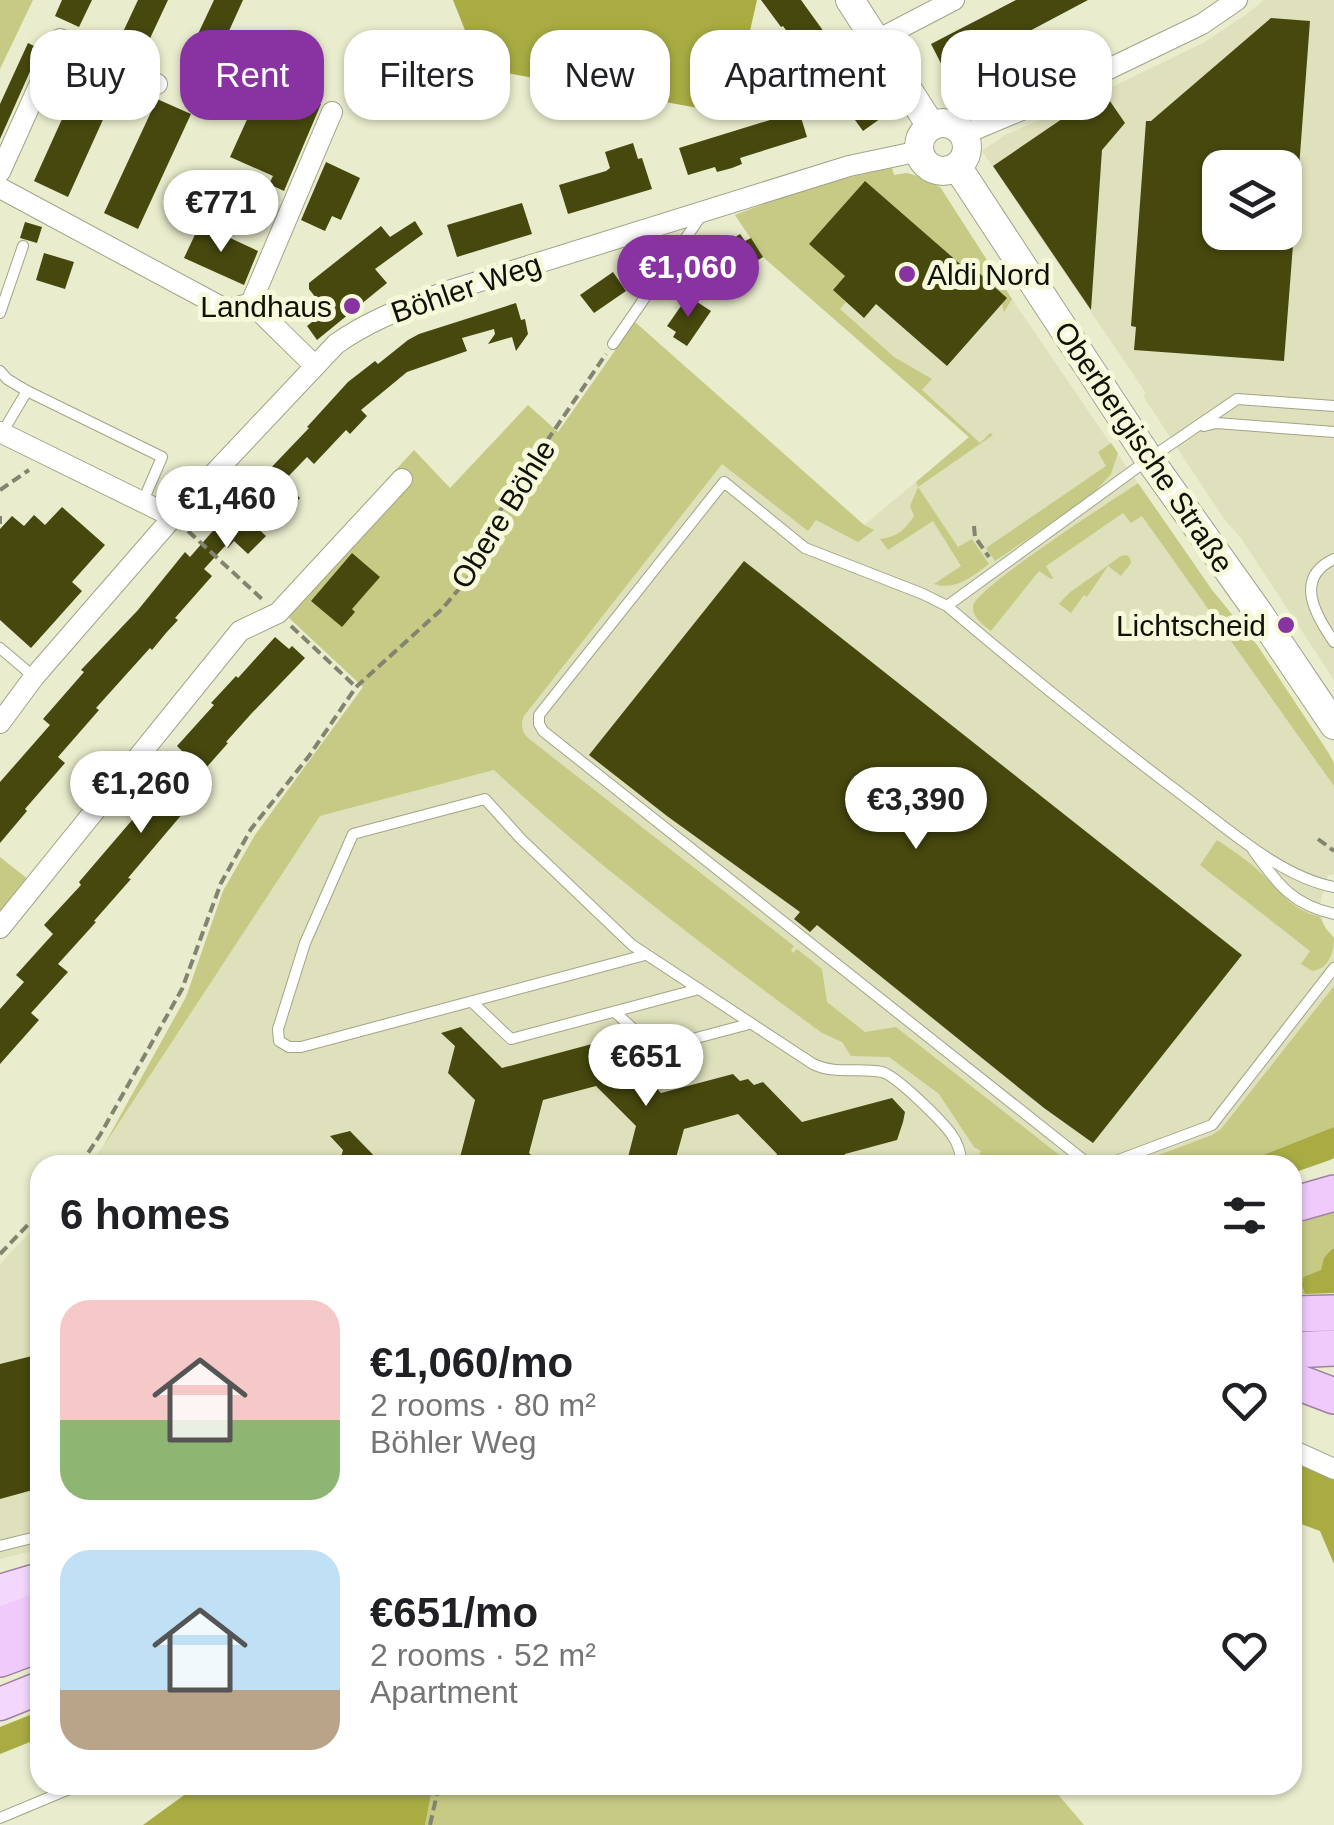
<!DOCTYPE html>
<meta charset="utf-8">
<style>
:root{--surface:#fff;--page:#f2f2f2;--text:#202124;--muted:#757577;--accent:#8833a1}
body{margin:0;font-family:Arial,sans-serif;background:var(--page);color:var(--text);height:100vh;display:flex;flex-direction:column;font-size:38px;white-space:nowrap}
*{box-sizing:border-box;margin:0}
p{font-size:32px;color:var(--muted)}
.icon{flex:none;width:55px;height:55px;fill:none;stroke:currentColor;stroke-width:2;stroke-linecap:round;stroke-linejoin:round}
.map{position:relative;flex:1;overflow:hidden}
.sheet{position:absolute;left:30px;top:1155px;width:1272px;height:640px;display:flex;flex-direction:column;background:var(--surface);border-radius:30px;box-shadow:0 2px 8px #0004}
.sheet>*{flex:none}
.hud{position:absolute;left:30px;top:30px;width:1275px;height:90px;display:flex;gap:20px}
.fabs{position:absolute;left:1202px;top:150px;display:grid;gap:20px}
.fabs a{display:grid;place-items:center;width:100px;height:100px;border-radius:20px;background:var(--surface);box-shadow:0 2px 8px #0004;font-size:50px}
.price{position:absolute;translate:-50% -85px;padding:0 22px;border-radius:35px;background:#fff;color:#222;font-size:32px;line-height:65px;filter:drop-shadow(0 2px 5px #0008)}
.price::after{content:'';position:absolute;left:50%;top:60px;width:30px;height:22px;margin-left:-15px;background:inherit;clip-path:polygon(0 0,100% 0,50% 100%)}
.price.selected{background:var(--accent);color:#fff}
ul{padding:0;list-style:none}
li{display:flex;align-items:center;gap:30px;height:250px;padding:0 30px}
li span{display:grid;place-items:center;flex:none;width:280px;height:200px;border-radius:30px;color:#555}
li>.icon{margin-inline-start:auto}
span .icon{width:120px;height:120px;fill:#fffc;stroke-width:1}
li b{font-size:42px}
h2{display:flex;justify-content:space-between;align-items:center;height:120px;padding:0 30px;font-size:42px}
.chip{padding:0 35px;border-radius:30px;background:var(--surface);box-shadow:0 2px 8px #0004;font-size:35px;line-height:90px}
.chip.selected{background:var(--accent);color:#fff}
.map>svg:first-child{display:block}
.built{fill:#dee1bb;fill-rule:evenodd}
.green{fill:#c6ca84}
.forest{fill:#a8ac43}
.building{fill:#46480e}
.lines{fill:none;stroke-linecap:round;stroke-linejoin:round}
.service-casing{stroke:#a2a488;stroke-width:12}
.minor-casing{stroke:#a2a488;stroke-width:22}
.tertiary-casing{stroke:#a2a488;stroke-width:30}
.primary-casing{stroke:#9f80a5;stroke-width:35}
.trunk-casing{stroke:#9f80a5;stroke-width:38}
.path{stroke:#82846f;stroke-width:4;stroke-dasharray:10 5;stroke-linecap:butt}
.service{stroke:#fff;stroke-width:10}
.minor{stroke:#fff;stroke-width:20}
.tertiary{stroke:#fff;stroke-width:28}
.primary{stroke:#f3d7fc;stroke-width:32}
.trunk{stroke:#efcafb;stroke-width:35}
.poi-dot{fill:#8833a1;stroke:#f6f9da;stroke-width:4}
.labels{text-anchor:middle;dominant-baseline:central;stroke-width:10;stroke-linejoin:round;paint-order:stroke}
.poi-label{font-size:30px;fill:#111207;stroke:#f6f9da;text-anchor:end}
.street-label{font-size:30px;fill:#111207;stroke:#f6f9da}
</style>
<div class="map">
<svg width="1334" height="1825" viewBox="0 0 1334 1825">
<rect width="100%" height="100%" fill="#e9eccd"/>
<g class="built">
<path d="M1264,0H1334V680L1241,538L1224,519L1143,396L1146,393L982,151L1005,135L1075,105L1203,43L1247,14ZM1220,168H1285V232H1220Z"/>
<polygon points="892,168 894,175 907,173 917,176 940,187 1012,299 1110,443 1212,590 1257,645 1334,763 1334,875 1328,875 1320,904 1323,924 1334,938 1334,1127 1238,1165 88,1165 103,1146 320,816 494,770 501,730 733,408 864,525 969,438 735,215"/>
<polygon points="40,1222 40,1549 0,1559 0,1264"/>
</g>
<g class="green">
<polygon points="0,0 33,0 0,69"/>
<path d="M892,168L894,175L907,173L917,176L940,187L1012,299L1004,312L1002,303L974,276L865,181L809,244L845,276L833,290L846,302L840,309L894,357L932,379L922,390L980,443L990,433L993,435L918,487L958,547L972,539L989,564C971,577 956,591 934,584L961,566L933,521L888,550L880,539C898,537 904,530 914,516L910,506L918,487L916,482L969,437L763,257L735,215C787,195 837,178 892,168Z"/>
<path d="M635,322L864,525L874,530L858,542L816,520L808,531L722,464L524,716C520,724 522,732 528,738L794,946L791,950L793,953L797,949L822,969L827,1002L865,1032L896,1027L1072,1165H985L978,1157L981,1151L974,1147L939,1094L889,1057L851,1056L842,1042L822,1033C709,950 596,865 494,770L320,816L103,1147L186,997L223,891L255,835L363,687L273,603L414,450L450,488L528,405L558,432Z"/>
<polygon points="1111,443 1118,453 1111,474 1091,496 995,561 986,548 1106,466 1098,452"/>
<path d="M1138,483L1212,590L1257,645L1328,752L1334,763V786L1142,516L1131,523L1123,513L1046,566L1053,578L1051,579L1039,571L991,631C984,625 972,618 973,606C975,588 1115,499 1138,483Z"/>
<polygon points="1127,555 1130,558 1131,563 1121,576 1108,566 1087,597 1084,595 1071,613 1059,604 1069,593 1121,556"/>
<path d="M1217,840C1232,850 1249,861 1262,874C1284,895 1289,908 1320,917L1326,929L1334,938C1334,952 1329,969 1312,971L1301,964L1310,951L1200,865Z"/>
<polygon points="0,857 29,880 0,926"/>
<polygon points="1334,986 1334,1127 1238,1165 1132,1165 1212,1135 1221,1129"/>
<polygon points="1334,1211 1334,1249 1332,1249 1322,1270 1303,1277 1302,1286 1305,1294 1293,1295 1293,1229 1305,1221"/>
<polygon points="433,1785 1050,1785 1084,1825 425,1825"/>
</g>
<g class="forest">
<polygon points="453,0 757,0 731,114 480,68"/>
<polygon points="1334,1127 1334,1158 1330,1160 1293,1173 1292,1165 1238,1165"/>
<polygon points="1332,1249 1334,1249 1334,1293 1305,1294 1302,1286 1303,1277 1321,1270 1324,1258"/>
<polygon points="1294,1459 1334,1480 1334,1564 1320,1531 1293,1521"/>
<polygon points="40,1711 40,1738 0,1754 0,1727"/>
<polygon points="198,1785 433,1785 425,1825 143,1825"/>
</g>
<g class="building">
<polygon points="62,0 92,0 79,27 55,16"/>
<polygon points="138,0 168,0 145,49 154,52 148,65 115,49"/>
<polygon points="214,0 243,0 214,64 189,53"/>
<polygon points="761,0 801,0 850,68 858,62 876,88 868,93 884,116 863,131 847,109 843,112 783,26 781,27"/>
<polygon points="1016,0 1088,0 947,75 931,44"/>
<polygon points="1271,18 1310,21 1299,168 1220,168 1220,232 1294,232 1284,361 1134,350 1136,327 1131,326 1146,121 1151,121"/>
<polygon points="28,43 40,49 0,139 0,104"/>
<polygon points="86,66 120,82 68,197 34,181"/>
<polygon points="270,69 312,88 308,98 321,104 284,191 269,184 273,176 230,157"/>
<polygon points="1103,91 1125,123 1102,150 1091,310 993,166"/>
<polygon points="157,99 191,114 138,229 104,213"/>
<polygon points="799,111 807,137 740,158 742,164 732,168 717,172 715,167 688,175 679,148"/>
<polygon points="633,143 638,159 642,158 652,189 568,214 559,185 606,171 610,168 605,152"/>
<polygon points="326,162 360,178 341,220 332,216 325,231 301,220"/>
<polygon points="865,181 974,276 978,272 1007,298 947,366 876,304 864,318 833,290 845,276 809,244"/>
<polygon points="522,203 532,234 457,257 447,225"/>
<polygon points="415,221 423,234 375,269 387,283 317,340 307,326 326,311 309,289 309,283 381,226 390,237"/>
<polygon points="25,222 42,227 37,243 20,238"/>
<polygon points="200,224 258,251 244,285 184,258"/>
<polygon points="740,234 745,241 751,238 763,257 721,283 705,257"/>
<polygon points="44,253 74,262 65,289 36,280"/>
<polygon points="613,272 626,291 594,313 580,295"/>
<polygon points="688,296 711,311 687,346 673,337 676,332 667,326"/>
<polygon points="516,303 521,320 525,319 528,334 516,351 512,337 488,344 495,334 494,329 462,338 467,351 407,372 361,410 367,416 350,434 346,430 314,464 307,457 283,482 300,498 287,512 273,499 251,522 266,536 248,554 234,541 228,548 225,546 204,569 212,576 175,618 178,620 166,633 152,650 150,648 96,708 99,710 58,757 65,763 25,809 27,811 0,843 0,782 50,725 43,719 84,672 81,670 138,610 185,552 190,557 240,500 309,428 307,427 348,382 375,361 378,364 408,340 419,334"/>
<polygon points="62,507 105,545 72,582 82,591 31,648 0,620 0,529 12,516 24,526 34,515 45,525"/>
<polygon points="352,553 380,577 352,609 355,612 342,627 311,601"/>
<polygon points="744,561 1242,955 1093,1143 1044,1108 817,925 810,932 794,919 800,912 667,816 589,755"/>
<polygon points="275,637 289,649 292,646 305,658 251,714 226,742 228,743 191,785 200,793 128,878 131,879 94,921 96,922 58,964 68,972 31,1013 39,1020 0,1064 0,1009 24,982 16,975 53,934 44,925 81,885 79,882 151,798 149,796 186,755 177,746 214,705 211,703 224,689 236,676 238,678"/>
<polygon points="461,1027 502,1068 592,1044 605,1057 621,1052 661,1093 733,1074 740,1081 748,1079 754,1085 763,1082 802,1122 892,1098 905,1112 903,1122 897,1140 845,1154 841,1165 774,1165 777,1154 738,1114 684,1129 674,1165 626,1165 636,1126 596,1086 543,1100 529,1153 541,1165 458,1165 475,1100 448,1073 455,1046 441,1033"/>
<polygon points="350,1131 383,1165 339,1165 343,1150 330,1136"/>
<polygon points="40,1354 40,1488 0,1499 0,1364"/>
</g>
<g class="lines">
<defs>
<g id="service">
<polyline points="0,313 23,246"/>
<polyline points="613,344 701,216"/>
<polyline points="0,371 7,379 27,391 162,457 143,501"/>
<polyline points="1204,426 1216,423 1334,432"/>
<polyline points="2,433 27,391"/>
<path d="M1334,559C1293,578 1316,616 1334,642"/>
<polyline points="947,606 1149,459 1237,399 1334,406"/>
<polyline points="0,648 33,676"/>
<path d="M1253,850C1278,884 1291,904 1334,914"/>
<path d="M645,955L301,1047H289L279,1041L278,1029L305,943L353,834L485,799L521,839L632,945L813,1064C836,1075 858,1067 882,1072C897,1076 943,1122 952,1135C958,1143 961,1155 962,1165"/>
<polyline points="472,1002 511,1039 699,989"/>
<polyline points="616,1013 655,1049 749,1024"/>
<path d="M1098,1165L1086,1162L543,731L539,724V715L724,482L805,548L923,594L947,606C1025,672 1104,736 1185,797C1228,829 1281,877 1334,887"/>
<polyline points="1105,1165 1212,1125 1334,968"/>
<polyline points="0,1546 40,1536"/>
<polyline points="0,1818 79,1785"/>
</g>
<g id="minor">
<polyline points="877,40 954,0"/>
<polyline points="964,134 1036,104 1202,24 1237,0"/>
<polyline points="0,172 60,39 157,84"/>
<polyline points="0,188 227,310 251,303 315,366"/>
<polyline points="251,303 332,112"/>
<polyline points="0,432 173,517"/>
<path d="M0,723L34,677L173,517L336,344C370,320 406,307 445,292L849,166L920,151"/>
<polyline points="0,928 240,631 278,613 402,479"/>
<polyline points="1292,1450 1334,1469"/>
</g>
<g id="tertiary">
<polyline points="850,0 931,126"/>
<circle cx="943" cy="147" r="24"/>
<polyline points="958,168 1149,459 1258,612 1334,725"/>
</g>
<g id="primary">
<polyline points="0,1591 40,1579"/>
<polyline points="0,1704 40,1688"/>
</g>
<g id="trunk">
<polyline points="1292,1205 1334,1193"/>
<polyline points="1292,1314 1334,1313"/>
<polyline points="1292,1350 1334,1348"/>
<polyline points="1292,1380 1334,1396"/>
<polyline points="0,1625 40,1610"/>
<polyline points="0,1659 40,1644"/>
</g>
</defs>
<use href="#service" class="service-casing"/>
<use href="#minor" class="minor-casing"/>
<use href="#tertiary" class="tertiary-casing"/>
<use href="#primary" class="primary-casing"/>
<use href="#trunk" class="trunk-casing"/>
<g class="path">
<polyline points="0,490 29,470"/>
<polyline points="0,516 0,524"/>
<polyline points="974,526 975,537 989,557"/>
<polyline points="188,531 262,599"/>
<polyline points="291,626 356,687"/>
<polyline points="1318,839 1334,851"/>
<polyline points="80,1165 100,1135 182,989 221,883 251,829 309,756 356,687 442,609 470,576 502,507 606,354"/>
<polyline points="0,1254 40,1212"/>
<polyline points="430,1825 439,1785"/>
</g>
<use href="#service" class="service"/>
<use href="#minor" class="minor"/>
<use href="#tertiary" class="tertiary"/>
<use href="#primary" class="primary"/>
<use href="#trunk" class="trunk"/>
</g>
<g class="poi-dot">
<circle cx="907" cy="274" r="10"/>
<circle cx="352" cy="306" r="10"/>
<circle cx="1286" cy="625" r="10"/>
</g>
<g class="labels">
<g class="poi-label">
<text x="927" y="274" text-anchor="start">Aldi Nord</text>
<text x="332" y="306">Landhaus</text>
<text x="1266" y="625">Lichtscheid</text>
</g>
<g class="street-label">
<text transform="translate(466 288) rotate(-19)">Böhler Weg</text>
<text transform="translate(1144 447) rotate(56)">Oberbergische Straße</text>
<text transform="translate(503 514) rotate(-58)">Obere Böhle</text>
</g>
</g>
</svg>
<div class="fabs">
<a><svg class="icon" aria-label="layers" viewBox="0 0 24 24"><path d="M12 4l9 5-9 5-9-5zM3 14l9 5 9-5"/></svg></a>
</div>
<b class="price" style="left:221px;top:255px">€771</b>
<b class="price selected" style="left:688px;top:320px">€1,060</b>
<b class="price" style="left:227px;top:551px">€1,460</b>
<b class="price" style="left:141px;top:836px">€1,260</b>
<b class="price" style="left:916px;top:852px">€3,390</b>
<b class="price" style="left:646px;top:1109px">€651</b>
<div class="hud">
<a class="chip">Buy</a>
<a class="chip selected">Rent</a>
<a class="chip">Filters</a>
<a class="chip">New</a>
<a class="chip">Apartment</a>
<a class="chip">House</a>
</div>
<section class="sheet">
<h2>6 homes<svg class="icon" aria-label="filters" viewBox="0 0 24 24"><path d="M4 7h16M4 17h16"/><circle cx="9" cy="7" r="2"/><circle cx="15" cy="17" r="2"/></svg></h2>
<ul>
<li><span style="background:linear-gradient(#f6c9c9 60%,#8fb573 0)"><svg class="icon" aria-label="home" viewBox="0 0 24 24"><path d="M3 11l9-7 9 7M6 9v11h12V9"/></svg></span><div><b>€1,060/mo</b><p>2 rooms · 80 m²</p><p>Böhler Weg</p></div><svg class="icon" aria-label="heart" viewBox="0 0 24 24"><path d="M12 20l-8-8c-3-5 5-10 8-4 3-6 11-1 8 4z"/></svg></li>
<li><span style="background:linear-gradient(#bfe0f5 70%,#b9a48a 0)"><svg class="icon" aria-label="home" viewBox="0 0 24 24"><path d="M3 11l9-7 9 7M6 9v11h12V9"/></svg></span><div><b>€651/mo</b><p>2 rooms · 52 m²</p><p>Apartment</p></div><svg class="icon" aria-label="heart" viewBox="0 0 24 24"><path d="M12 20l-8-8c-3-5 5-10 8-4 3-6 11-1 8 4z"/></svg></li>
</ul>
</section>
</div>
